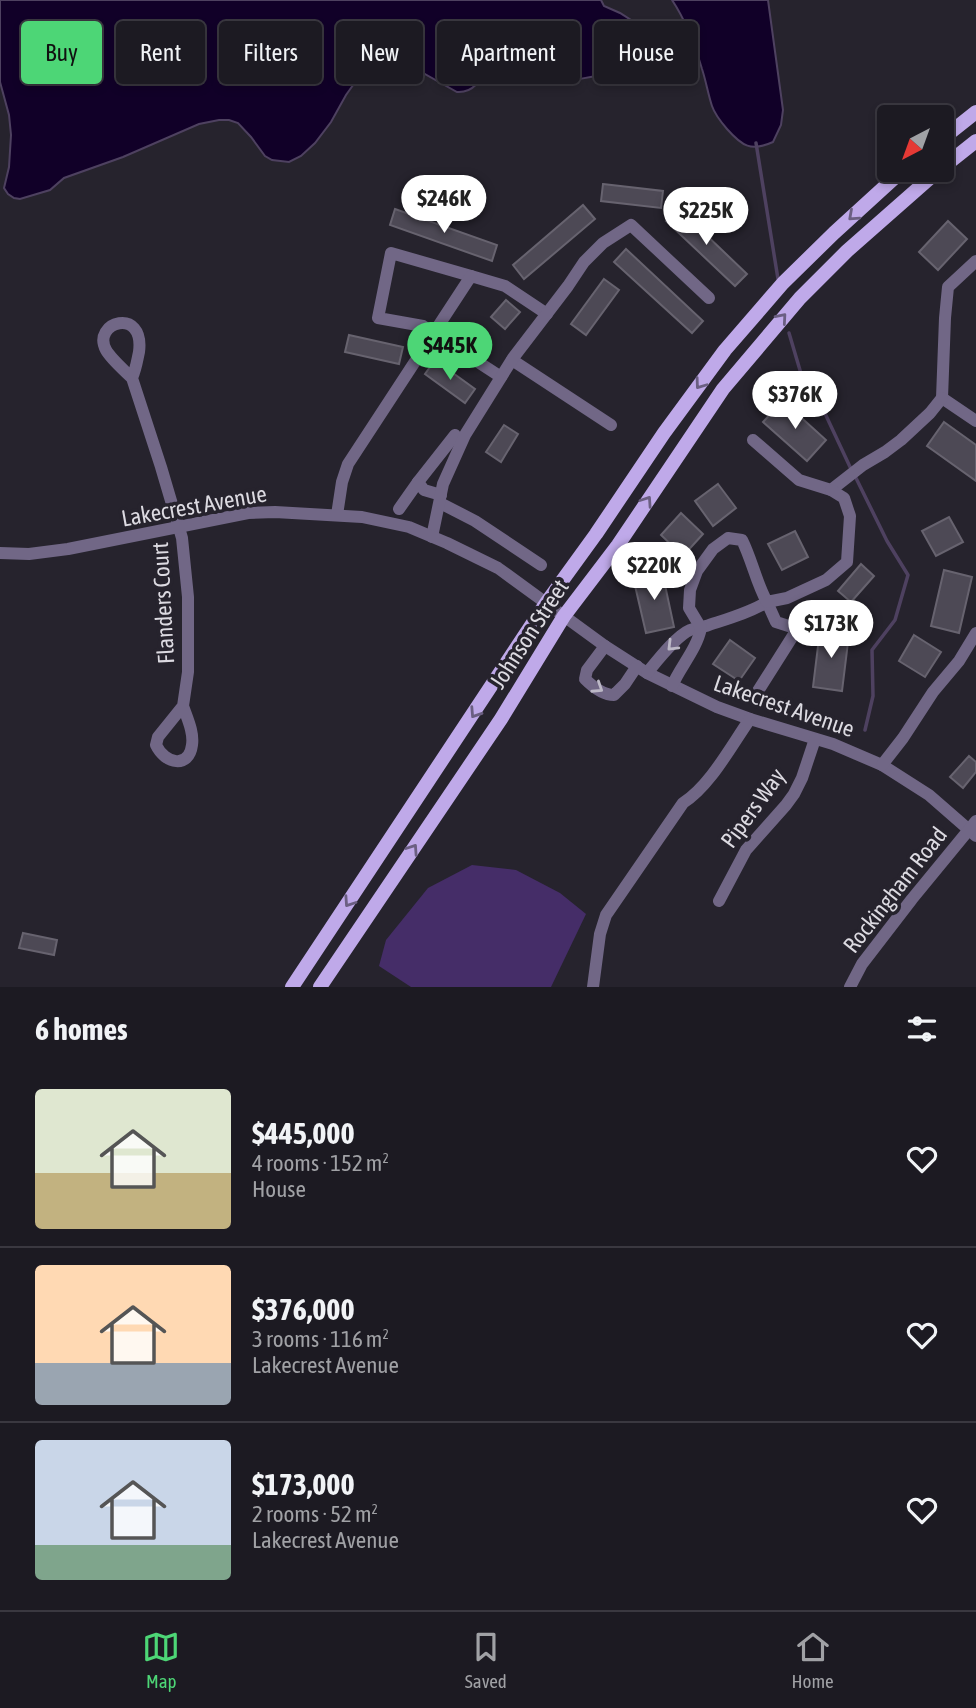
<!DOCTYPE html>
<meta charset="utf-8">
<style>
:root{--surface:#1c1a22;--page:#25232a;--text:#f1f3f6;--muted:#a0a1a5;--line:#3a3840;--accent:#4dd676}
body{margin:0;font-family:"Asap Condensed",sans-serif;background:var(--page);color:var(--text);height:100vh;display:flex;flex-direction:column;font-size:26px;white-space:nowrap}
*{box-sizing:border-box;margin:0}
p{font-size:23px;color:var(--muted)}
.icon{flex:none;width:38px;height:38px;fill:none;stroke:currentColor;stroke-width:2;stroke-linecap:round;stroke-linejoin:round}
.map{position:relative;height:987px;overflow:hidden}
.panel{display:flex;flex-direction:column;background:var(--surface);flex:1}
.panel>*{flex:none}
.top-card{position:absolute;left:21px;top:21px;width:934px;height:63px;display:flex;gap:14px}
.needle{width:46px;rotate:221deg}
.fabs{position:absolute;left:877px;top:105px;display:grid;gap:14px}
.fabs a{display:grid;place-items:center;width:77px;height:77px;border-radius:7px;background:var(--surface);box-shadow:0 4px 10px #0003,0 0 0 2px var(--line);font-size:35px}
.price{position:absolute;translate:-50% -60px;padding:0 16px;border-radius:24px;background:#fff;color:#222;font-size:23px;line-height:46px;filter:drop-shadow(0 2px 4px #0008)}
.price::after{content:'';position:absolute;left:50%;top:42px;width:21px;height:16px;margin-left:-10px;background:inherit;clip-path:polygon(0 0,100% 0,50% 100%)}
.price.selected{background:var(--accent);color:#111}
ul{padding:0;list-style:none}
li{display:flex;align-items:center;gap:21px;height:175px;padding:0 35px}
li+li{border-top:2px solid var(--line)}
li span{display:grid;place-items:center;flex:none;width:196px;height:140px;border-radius:7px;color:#555}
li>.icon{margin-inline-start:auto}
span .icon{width:84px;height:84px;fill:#fffc;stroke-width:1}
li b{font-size:30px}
h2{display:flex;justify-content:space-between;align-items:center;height:84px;padding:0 35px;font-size:30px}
.tag{padding:0 24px;border-radius:7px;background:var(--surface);box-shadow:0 4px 10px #0003,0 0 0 2px var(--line);font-size:24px;line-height:63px}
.tag.selected{background:var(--accent);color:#111}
.menu{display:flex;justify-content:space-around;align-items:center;height:98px;border-top:2px solid var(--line);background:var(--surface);font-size:19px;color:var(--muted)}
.menu a{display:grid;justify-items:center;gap:4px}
.menu .selected{color:var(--accent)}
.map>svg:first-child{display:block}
.green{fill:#452d68}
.water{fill:#110028;stroke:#4e4160;stroke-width:2}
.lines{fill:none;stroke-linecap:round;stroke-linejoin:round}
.stream{stroke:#4e4160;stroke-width:3.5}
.building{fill:#4d4955;stroke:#67636f;stroke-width:2}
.minor{stroke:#716786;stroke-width:12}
.major{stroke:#bfa9e9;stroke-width:14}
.oneway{stroke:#6b5f82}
.oneway2{stroke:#bcb8c6}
.labels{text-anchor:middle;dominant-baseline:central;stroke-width:7;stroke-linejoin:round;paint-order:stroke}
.street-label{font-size:23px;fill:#dcdae1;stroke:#26232d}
</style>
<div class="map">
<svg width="976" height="987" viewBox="0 0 976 987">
<rect width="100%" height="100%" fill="#26232d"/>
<polygon class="green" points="472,865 516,870 560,893 586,914 551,987 411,987 379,966 386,940 428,888"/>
<g class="water">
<path d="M0,0H601L604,6L620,13L662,40C664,44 665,46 664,51C658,65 572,83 556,81C540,78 527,52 506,50C482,47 489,94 457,92L414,68L400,65L387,66L367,74L356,81L346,95L331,122L315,143L301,156L289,162L272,160L265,156L251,137L238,123L229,120H219L199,124L123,157L64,178L50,190L20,199L14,198L8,194L4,188L9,167L11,135L9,115L0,82Z"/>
<path d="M672,0H768L783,110L781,125L773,142C751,152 742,146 727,129C721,122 715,115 712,106C708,94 706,81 702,69C695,45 686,21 672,0Z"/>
</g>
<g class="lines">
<g class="stream">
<polyline points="756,143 778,279"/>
<polyline points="789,333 802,377 822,407 851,469"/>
<polyline points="855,476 887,541 908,575 895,620 872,650 873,696 865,730"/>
</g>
</g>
<g class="building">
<polygon points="603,184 663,191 661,208 601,201"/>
<polygon points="583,205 595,219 524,279 513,265"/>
<polygon points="678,208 747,274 735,286 666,221"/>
<polygon points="395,209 497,245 492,261 390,225"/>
<polygon points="948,221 967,239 938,270 919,252"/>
<polygon points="626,249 703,321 692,333 614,262"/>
<polygon points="604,279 619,290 586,335 571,324"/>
<polygon points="506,300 520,312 505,329 491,317"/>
<polygon points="349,335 403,347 399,364 345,352"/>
<polygon points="435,360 475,389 465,403 425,374"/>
<polygon points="783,401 826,440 807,461 763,422"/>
<polygon points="944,422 976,445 976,481 927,446"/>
<polygon points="504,425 518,434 501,462 486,452"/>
<polygon points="718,484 736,508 713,526 695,501"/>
<polygon points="681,513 703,534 683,556 661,535"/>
<polygon points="949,517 963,542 936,556 922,531"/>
<polygon points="795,531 808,557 782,570 768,544"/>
<polygon points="861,564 874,576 851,602 838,591"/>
<polygon points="944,570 972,577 959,633 931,626"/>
<polygon points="662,571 674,627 646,633 633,577"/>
<polygon points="820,630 849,634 842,691 813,687"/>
<polygon points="914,635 941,652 925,677 899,661"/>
<polygon points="730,640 755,658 739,681 713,664"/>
<polygon points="969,756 976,762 976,772 963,788 950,777"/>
<polygon points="23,933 57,940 54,955 19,948"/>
</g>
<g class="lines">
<g class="minor">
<polyline points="976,261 948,287 945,318 942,398 976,421"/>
<polyline points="471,276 391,253 378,318 423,326 501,377"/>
<polyline points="512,360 611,425"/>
<path d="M132,378C125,371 111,359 106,350C91,322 145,306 139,352C137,361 136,369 132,378L161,467L182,538L188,597V672L183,706L158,737L156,745C165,764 189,769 192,745C194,732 187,718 183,706"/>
<polyline points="753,440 799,480 831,490 863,465 885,452 901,440 930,413 942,398"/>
<polyline points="441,495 424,490 418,482 455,435"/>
<polyline points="440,503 475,521 541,565"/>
<polyline points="399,509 418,482"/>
<polyline points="337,515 342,482 348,464 471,276 505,286 547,314"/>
<polyline points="432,537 443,484 465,435 513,358 568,286 584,262 603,243 631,225 709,298"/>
<polyline points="0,553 29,554 68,549 248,513 275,512 362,517 409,527 447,543 498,568 605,646 647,673 717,707 750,719 833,744 882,765 929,795 976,836"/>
<path d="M605,646L587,670L585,679C593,687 603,695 614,695L625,684L637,666"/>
<path d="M647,673C657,661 676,636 690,630C695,628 701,628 706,626C727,619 749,613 767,602L776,622L798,629"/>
<path d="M672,686C680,667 697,649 701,628L689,608L690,590L697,571L713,549L728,538L742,540C752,560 756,582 767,602L787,598L826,580L847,562L850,516L844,498L831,490"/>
<polyline points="758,691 808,612"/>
<polyline points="882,765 903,738 933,692 959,661 976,633"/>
<polyline points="719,901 746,850 786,805 794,794 802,778 815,739"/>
<path d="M593,987L600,934L606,915L683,803C710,786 731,746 750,719"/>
<polyline points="850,987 862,964 912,899 976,821"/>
</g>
<g class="major">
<polyline points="942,139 976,112"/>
<polyline points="942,168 976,141"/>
<polyline points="292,987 546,603 596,534 664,433 725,350 783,283 834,233 903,170"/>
<polyline points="320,987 501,719 564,616 618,545 723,389 800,298 847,251 939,170"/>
</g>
</g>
<defs><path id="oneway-chevron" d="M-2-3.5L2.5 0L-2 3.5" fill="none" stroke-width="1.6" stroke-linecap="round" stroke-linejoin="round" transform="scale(1.75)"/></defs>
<g class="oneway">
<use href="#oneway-chevron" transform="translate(853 216) rotate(138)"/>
<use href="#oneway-chevron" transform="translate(782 318) rotate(-49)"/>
<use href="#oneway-chevron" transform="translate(700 384) rotate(126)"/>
<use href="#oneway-chevron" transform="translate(647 501) rotate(-56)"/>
<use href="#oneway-chevron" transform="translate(475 713) rotate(123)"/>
<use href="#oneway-chevron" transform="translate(413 849) rotate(-56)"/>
<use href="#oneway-chevron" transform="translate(349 902) rotate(124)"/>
</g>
<g class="oneway2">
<use href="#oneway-chevron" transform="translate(672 646) rotate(135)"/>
<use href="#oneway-chevron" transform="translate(598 688) rotate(33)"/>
</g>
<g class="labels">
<g class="street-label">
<text transform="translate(194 506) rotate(-10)">Lakecrest Avenue</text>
<text transform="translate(163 603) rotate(-93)">Flanders Court</text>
<text transform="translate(529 634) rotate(-57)">Johnson Street</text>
<text transform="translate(784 706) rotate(19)">Lakecrest Avenue</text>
<text transform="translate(753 808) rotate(-54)">Pipers Way</text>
<text transform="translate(895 890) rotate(-52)">Rockingham Road</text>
</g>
</g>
</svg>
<div class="fabs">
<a><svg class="needle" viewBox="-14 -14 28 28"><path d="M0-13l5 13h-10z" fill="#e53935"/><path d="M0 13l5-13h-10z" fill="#a0a1a5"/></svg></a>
</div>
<b class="price" style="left:444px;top:235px">$246K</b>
<b class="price" style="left:706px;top:247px">$225K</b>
<b class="price selected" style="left:450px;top:382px">$445K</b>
<b class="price" style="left:795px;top:431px">$376K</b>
<b class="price" style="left:654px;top:602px">$220K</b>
<b class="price" style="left:831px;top:660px">$173K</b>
<div class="top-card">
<a class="tag selected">Buy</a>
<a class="tag">Rent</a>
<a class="tag">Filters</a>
<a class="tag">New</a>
<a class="tag">Apartment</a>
<a class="tag">House</a>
</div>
</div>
<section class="panel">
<h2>6 homes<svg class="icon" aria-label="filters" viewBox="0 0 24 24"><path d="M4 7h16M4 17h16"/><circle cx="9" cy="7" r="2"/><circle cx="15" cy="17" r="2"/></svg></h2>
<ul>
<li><span style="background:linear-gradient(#dfe7d0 60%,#c2b280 0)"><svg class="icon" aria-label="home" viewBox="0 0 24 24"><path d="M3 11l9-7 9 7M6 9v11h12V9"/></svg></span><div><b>$445,000</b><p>4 rooms · 152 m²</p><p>House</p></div><svg class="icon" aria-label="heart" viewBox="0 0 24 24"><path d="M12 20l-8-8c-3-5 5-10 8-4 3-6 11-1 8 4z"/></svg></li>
<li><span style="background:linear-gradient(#ffd9b3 70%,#9aa5b1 0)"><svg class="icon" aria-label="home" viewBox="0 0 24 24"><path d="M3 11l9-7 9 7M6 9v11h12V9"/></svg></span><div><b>$376,000</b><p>3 rooms · 116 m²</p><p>Lakecrest Avenue</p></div><svg class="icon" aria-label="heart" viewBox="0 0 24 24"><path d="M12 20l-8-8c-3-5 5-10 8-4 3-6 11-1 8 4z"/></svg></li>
<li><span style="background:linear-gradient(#c9d6e8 75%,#7fa58c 0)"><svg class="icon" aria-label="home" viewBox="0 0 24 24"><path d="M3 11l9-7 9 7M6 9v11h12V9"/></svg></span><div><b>$173,000</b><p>2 rooms · 52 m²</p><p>Lakecrest Avenue</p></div><svg class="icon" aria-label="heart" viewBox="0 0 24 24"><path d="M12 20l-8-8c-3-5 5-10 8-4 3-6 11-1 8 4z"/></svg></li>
</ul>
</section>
<nav class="menu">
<a class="selected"><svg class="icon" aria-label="map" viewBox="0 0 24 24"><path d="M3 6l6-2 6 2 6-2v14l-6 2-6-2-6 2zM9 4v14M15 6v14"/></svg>Map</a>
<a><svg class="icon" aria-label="saved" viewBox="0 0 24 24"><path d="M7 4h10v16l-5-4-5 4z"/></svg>Saved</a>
<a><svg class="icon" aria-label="home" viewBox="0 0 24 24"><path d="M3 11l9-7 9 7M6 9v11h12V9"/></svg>Home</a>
</nav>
